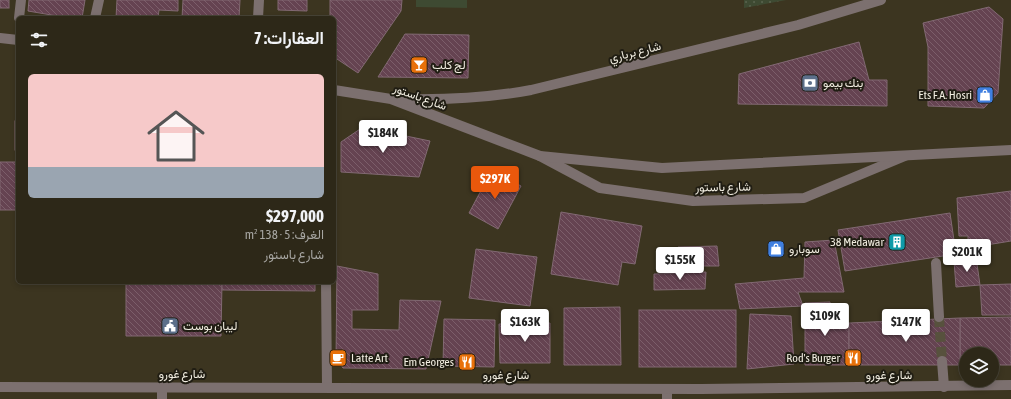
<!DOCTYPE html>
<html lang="ar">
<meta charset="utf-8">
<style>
:root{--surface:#2d2818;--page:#393425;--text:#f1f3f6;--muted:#a7a6a2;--line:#484437;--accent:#ea580c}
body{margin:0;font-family:"Asap Condensed",Vazirmatn,sans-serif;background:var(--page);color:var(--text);direction:rtl;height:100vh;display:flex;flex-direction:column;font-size:15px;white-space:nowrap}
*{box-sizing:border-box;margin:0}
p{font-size:13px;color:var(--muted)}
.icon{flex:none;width:22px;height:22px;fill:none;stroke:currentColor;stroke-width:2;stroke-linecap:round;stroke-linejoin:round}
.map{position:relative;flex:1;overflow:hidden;direction:ltr}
.drawer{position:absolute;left:16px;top:16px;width:320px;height:268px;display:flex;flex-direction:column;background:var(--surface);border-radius:6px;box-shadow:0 2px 6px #0003,0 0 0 1px var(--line);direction:rtl}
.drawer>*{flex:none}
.buttons{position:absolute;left:959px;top:347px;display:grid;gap:8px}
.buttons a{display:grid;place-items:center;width:40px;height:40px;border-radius:50%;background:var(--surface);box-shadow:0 2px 6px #0003,0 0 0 1px var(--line);font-size:20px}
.price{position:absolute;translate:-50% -34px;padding:0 9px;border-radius:4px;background:#fff;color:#222;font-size:13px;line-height:26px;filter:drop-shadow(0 1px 2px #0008)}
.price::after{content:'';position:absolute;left:50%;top:24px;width:12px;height:9px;margin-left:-6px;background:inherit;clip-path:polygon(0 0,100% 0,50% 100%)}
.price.current{background:var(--accent);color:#fff}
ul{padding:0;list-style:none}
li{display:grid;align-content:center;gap:8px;height:212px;padding:0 12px}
li span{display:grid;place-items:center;height:124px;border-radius:6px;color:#555}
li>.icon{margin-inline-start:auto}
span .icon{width:72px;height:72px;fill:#fffc;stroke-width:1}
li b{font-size:17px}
h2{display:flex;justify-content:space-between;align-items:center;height:48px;padding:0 12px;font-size:17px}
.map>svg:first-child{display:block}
.grass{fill:url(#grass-dots)}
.garden{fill:#3e4a32}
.building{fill:url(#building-back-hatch);stroke:#826973}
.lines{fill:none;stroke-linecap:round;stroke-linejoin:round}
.pedestrian-tunnel{stroke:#57513d;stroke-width:10;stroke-dasharray:10 5;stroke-linecap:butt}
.service{stroke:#7c706f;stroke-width:10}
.pedestrian{stroke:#7c706f;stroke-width:10}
.minor{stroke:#7c706f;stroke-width:10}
.tertiary{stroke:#7c706f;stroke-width:10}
.labels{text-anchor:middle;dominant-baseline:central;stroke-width:4;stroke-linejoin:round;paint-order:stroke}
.street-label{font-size:12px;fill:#f1ede0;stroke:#201d13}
.poi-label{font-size:12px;fill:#f1ede0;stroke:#201d13;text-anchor:start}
</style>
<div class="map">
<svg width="1011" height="399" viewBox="0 0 1011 399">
<defs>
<pattern id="grass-dots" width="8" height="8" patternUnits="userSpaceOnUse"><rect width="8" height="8" fill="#3e4a32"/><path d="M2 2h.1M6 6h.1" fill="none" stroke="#5a644f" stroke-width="1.8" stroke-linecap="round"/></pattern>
<pattern id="building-back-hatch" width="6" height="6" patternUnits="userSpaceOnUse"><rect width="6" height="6" fill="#654351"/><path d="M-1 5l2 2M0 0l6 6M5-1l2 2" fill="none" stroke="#7c5e6a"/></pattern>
</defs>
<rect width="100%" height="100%" fill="#3c3520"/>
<polygon class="grass" points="744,0 786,0 744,8"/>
<polygon class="garden" points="416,0 467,0 467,8 416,7"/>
<g class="building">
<rect x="0" y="0" width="9" height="8"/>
<polygon points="29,0 85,0 82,18 69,18 28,11"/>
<polygon points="117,0 178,0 178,11 159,10 158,18 116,18"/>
<polygon points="183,0 240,0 239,18 182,18"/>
<polygon points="278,0 307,0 307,11 278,10"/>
<polygon points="330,0 402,0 401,11 358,73 334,57 334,18 330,18"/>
<polygon points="989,7 1003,19 998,93 984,108 928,106 928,47 923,23"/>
<polygon points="405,34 469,35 468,78 378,77"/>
<polygon points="859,42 869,80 887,80 887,106 738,104 739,74"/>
<rect x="15" y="121" width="3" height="29"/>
<polygon points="363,127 430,141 419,177 341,172 341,142"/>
<polygon points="0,162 17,162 16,210 0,210"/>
<polygon points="492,170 521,186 498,229 469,213"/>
<polygon points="1011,191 1011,241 968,248 968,236 959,236 957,198"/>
<polygon points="561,212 642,226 635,264 622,262 618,285 551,274"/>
<polygon points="950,213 956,254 845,271 838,230"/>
<polygon points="834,240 844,292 798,292 803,306 740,309 735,284 804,278 805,242"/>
<polygon points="717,246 719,266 677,266 678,247"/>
<polygon points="476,249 537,257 530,306 469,298"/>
<polygon points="976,257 980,285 956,287 954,261"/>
<polygon points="337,266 378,274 378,310 352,310 352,329 399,330 400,300 441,301 426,369 343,368 336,360"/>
<polygon points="706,272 705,289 654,290 654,274"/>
<polygon points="126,282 222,282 221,336 126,336"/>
<polygon points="222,282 315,282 315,291 222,290"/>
<polygon points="1011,284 1011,315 982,315 980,285"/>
<polygon points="830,302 831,323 849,323 849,365 805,365 805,303"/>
<polygon points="620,307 621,365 564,365 564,308"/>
<rect x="639" y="310" width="97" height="57"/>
<polygon points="750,314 791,316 794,364 747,369"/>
<polygon points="1011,317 1011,365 992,365 992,354 966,354 966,365 960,365 960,318"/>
<polygon points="960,318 960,365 849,365 849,323"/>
<polygon points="444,319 495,320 494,367 443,366"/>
<polygon points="550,323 550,363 500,363 499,324"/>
</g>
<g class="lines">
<polyline class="pedestrian-tunnel" points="939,317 942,361"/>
<g class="service">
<polyline points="540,156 600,188 693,201 804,198 905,156"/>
<polyline points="667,389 667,399"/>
</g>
<g class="pedestrian">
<polyline points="19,18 21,0"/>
<polyline points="95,18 99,0"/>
<polyline points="258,18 259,0"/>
<polyline points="936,263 939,317"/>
<polyline points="942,361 944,387"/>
</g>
<g class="minor">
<polyline points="326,282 327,387"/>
<polyline points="162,387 162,399"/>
</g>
<g class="tertiary">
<polyline points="0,38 18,40"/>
<polyline points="334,90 391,99 540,156 662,168 1011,150"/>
<path d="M401,99C445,100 488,98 531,90L798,25L881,0"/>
<polyline points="0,387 701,389 1011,385"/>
</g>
</g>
<defs>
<symbol id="bar-square" viewBox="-11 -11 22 22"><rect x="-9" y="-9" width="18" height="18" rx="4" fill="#e8710a" stroke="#201d13"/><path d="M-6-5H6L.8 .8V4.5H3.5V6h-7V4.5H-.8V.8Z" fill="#fff"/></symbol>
<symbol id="bank-square" viewBox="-11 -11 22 22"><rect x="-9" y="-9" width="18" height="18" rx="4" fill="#5c6f8a" stroke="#201d13"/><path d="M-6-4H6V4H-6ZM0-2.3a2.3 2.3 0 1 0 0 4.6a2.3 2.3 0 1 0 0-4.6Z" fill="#fff"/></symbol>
<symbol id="shop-square" viewBox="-11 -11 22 22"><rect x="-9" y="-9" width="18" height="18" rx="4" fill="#3f7fe0" stroke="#201d13"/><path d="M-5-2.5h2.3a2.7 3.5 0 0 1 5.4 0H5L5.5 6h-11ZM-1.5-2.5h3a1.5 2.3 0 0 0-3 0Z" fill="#fff"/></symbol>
<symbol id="building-square" viewBox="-11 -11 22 22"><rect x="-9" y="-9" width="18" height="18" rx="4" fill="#0f9aa8" stroke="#201d13"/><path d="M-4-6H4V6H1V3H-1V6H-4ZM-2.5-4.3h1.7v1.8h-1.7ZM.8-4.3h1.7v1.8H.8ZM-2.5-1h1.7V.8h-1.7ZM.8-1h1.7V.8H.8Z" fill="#fff"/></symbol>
<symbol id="civic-square" viewBox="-11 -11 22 22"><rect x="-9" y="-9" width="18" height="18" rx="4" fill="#5c6f8a" stroke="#201d13"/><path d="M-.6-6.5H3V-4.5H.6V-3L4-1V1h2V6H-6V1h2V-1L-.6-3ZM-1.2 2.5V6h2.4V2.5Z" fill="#fff"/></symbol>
<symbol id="cafe-square" viewBox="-11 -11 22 22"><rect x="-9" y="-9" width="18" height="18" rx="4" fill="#e8710a" stroke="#201d13"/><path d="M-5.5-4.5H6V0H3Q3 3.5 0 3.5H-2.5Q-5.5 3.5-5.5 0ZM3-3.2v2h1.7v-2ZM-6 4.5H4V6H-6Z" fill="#fff"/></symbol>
<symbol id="restaurant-square" viewBox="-11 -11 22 22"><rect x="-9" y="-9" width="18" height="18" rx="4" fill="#e8710a" stroke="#201d13"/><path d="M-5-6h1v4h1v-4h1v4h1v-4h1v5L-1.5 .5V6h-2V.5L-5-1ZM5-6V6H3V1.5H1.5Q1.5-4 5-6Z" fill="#fff"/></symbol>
</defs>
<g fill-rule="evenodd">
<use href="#bar-square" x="409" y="55" width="20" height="20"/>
<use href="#bank-square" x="800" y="73" width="20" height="20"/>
<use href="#shop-square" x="975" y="85" width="20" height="20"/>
<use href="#building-square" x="887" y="232" width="20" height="20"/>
<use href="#shop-square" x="766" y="239" width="20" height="20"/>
<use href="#civic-square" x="160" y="316" width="20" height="20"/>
<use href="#cafe-square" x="328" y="348" width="20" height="20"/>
<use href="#restaurant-square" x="843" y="348" width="20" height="20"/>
<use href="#restaurant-square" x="457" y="352" width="20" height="20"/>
</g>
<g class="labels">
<g class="street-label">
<text transform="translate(635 52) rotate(-14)">شارع برباري</text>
<text transform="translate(420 97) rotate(20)">شارع باستور</text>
<text transform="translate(723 187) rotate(-1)">شارع باستور</text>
<text x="182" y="374">شارع غورو</text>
<text x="506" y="375">شارع غورو</text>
<text x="889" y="375">شارع غورو</text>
</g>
<g class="poi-label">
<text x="432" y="65">لج كلب</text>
<text x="823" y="83">بنك بيمو</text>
<text x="972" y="95" text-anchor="end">Ets F.A. Hosri</text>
<text x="884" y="242" text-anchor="end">38 Medawar</text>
<text x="789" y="249">سوبارو</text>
<text x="183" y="326">ليبان بوست</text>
<text x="351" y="358">Latte Art</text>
<text x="840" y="358" text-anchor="end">Rod's Burger</text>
<text x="454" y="362" text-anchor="end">Em Georges</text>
</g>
</g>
</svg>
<div class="buttons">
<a><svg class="icon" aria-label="layers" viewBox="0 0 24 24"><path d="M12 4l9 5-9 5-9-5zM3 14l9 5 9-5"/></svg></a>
</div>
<b class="price" style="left:383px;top:154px">$184K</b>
<b class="price current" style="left:495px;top:200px">$297K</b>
<b class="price" style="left:967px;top:273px">$201K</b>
<b class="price" style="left:680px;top:281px">$155K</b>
<b class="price" style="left:825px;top:337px">$109K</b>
<b class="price" style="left:525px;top:343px">$163K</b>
<b class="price" style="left:906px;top:343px">$147K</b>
<section class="drawer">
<h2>العقارات: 7<svg class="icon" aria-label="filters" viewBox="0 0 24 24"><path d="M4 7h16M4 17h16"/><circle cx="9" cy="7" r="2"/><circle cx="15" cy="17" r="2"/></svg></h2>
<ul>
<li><span style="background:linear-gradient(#f6c9c9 75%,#9aa5b1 0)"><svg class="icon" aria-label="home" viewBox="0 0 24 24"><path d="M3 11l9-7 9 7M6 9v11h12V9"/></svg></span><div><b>$297,000</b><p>الغرف: 5 · 138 m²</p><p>شارع باستور</p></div></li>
</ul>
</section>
</div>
